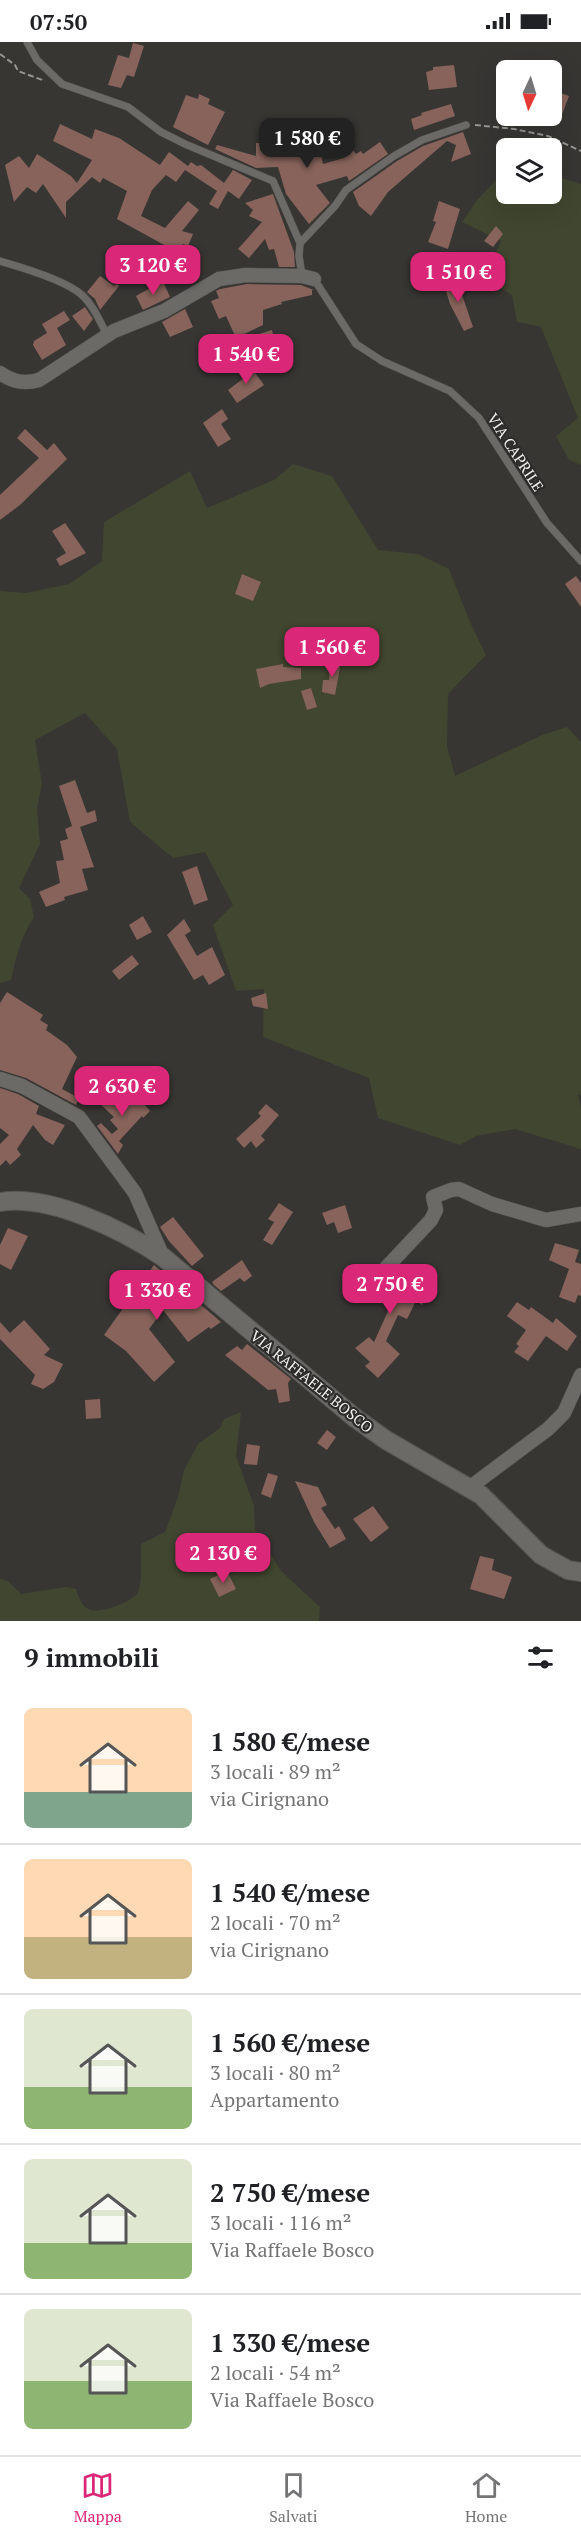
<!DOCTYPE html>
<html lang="it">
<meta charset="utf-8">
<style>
:root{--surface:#fff;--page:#f6f6f6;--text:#202124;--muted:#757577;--line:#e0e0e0;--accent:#db2777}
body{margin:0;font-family:"PT Serif",serif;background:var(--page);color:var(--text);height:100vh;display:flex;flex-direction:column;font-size:22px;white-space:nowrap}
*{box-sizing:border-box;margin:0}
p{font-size:20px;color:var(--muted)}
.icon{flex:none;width:33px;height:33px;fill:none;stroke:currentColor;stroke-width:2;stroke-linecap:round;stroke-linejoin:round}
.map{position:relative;height:1579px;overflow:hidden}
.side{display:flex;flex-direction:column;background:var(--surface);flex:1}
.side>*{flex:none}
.needle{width:39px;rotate:184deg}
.tools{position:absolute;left:496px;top:18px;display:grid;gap:12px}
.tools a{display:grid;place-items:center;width:66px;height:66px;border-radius:9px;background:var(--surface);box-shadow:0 6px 24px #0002;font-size:30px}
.price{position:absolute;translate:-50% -51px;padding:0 14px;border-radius:12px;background:var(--accent);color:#fff;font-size:20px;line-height:39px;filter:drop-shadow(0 2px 3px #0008)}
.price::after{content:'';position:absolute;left:50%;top:36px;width:18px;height:14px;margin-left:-9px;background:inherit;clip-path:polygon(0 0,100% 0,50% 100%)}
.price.active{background:#222;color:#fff}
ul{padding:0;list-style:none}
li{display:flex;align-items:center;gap:18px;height:150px;padding:0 24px}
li+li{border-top:2px solid var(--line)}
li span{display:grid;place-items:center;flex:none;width:168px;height:120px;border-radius:9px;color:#555}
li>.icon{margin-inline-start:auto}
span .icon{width:72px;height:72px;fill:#fffc;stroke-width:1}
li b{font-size:26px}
h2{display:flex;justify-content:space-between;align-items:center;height:72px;padding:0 24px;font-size:26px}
.status{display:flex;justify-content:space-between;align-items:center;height:42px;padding:0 30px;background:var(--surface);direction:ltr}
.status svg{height:16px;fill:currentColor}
.tabs{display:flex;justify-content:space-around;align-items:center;height:84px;border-top:2px solid var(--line);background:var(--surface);font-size:16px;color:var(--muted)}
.tabs a{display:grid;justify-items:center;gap:3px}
.tabs .active{color:var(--accent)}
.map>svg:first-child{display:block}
.green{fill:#414630}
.building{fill:#87635b}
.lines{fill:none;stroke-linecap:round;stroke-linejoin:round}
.lane-casing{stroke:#555451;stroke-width:8}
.street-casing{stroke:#555451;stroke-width:15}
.secondary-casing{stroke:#555451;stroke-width:20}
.path{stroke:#969592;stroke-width:2;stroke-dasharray:6 3;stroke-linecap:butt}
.lane{stroke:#6b6a67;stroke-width:7}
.street{stroke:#6b6a67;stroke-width:14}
.secondary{stroke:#6b6a67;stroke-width:18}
.labels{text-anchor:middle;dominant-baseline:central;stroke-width:4.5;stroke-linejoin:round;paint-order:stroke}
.street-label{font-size:15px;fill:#efeeec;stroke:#2d2c2a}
</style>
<div class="status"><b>07:50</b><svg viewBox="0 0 49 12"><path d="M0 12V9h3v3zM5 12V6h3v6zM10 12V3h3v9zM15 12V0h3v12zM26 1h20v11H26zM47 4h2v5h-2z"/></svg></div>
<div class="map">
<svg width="581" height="1579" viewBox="0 0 581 1579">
<rect width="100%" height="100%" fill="#373633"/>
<g class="green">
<polygon points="507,127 507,152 552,152 552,133 581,142 581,423 569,418 556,394 578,376 541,285 517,280 512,253 491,241 490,223 501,199 462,180 477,158"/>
<path d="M293,422L332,434L378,508L418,512L449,527L470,580L486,613L448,652L447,704L455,734L542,693L567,685L581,700V1053L578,1052L581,1068V1107L515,1087L476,1094L460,1103L378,1076L369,1036L263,995L264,947L236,949L213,883L233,863L205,810L173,816L130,780L117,707L85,671L35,698L42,742L37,766L40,802L19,846L30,857L34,875C21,895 16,914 11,938L0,941V549L26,551L69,542L102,519L104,480L190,429L207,466L274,438Z"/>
<path d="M241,1370L236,1414L254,1464L255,1487L281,1529L320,1565L319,1579H0V1537L8,1539L21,1552L66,1545L76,1547C79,1555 81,1563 88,1567C97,1573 134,1560 138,1550C143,1537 140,1516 141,1502L165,1490L178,1455L184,1428L198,1402L220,1386L224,1377Z"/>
</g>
<g class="building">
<polygon points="133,1 144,4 134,35 127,33 121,46 108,43 118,13 129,16"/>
<polygon points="454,23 457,45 429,48 426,30 433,28 433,25"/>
<polygon points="552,48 569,54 561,75 552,71"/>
<polygon points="199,52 210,57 208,62 225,70 208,103 173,85 186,53 198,57"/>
<polygon points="451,62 455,74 414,88 411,77 422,73 421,71"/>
<polygon points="60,82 92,97 95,87 119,96 160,123 169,110 188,124 191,120 197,124 201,123 224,141 233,128 252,138 239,157 228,149 218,167 209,162 217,149 185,128 176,140 166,133 152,148 141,174 165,186 188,159 199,168 182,189 193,192 188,204 183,202 179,224 163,222 166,204 117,177 127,149 103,136 100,141 92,135 66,160 66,176 43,142 36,151 27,145 14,160 5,123 19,114 29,126 37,112 71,134 77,141 92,118 53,99"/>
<polygon points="463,90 471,112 451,120 456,103 447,99 388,150 371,174 359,164 353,150 397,119 423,104"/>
<polygon points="306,93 310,104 319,102 323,122 344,116 353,108 356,112 361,109 363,112 380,100 388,112 349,139 347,134 316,143 330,161 309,182 286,152 278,125 256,126 215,107 217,103 256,114 256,101 275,102"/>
<polygon points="273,152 294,210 295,225 279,225 274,207 269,208 265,197 249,216 238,207 262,180 249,174 253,168 245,161"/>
<polygon points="439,159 460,167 448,207 428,200 436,180 433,179"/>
<polygon points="496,184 503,192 493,205 484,199"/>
<polygon points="100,234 114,244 117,242 119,244 100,268 95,257 87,250"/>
<polygon points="456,235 473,285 464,289 450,262 443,239"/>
<polygon points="163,239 170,255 143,268 136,254"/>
<polygon points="247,242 301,243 314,248 312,248 312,253 281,260 282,262 263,268 263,283 236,296 226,274 219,277 211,259 219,256 216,249 220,247"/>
<polygon points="85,265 93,277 84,289 72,274"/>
<polygon points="185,267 193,285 170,295 162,280"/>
<polygon points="64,269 70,278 57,286 66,303 42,318 33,303 34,299 47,291 42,282"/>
<polygon points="272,288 276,305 264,309 259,292"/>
<polygon points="250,324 264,343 237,361 228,348 244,336 240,332"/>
<polygon points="222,367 228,377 221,382 231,397 218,405 203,381"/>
<polygon points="25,387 47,408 54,401 67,417 20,463 0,478 0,453 39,416 17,396"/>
<polygon points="65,481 86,511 60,524 56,517 66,511 52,489"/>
<polygon points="242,532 261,540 253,559 235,552"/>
<polygon points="576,534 581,541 581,565 565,542"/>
<polygon points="330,618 341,620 335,653 322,650 323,638 329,638"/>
<polygon points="283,622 283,625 301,626 301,637 269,642 260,646 256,627"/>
<polygon points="311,646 317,665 307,668 301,649"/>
<polygon points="75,738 87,771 95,768 97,779 80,785 94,825 82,827 88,848 64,855 65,858 46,865 39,850 60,841 56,819 64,818 60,799 68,797 65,787 72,784 59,744"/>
<polygon points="197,824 208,858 194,863 182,830"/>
<polygon points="143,874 152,890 137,898 129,883"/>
<polygon points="184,877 191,889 185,893 197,914 212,905 225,933 209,943 203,933 194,938 167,893"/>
<polygon points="132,913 139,922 119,938 112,929"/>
<polygon points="7,950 43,973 40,978 48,983 46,988 67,1003 77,1015 62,1047 79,1056 76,1063 26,1036 0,1028 0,961"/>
<polygon points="266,951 268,967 253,964 251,956"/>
<polygon points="0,1046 18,1052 39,1064 36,1072 65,1083 53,1103 45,1098 33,1083 17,1107 21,1113 10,1123 6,1118 0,1124 0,1102 9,1093 0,1086"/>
<polygon points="113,1048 116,1051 119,1049 132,1063 139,1056 150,1069 143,1076 142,1074 119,1099 123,1103 118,1112 97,1084 101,1081 112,1092 118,1087 110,1078 114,1075 100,1062"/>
<polygon points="266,1062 279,1073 261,1094 265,1098 256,1106 251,1099 244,1106 236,1097 261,1074 258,1071"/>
<polygon points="279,1161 293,1170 272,1203 263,1198 274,1180 268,1177"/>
<polygon points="345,1163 352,1186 338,1191 334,1180 327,1183 322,1171"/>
<polygon points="173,1175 204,1214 192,1224 169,1199 160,1185"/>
<polygon points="8,1186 28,1194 11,1228 0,1222 0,1203"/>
<polygon points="555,1201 579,1208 575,1220 581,1222 581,1254 578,1253 575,1261 559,1255 569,1227 549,1218"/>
<polygon points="242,1218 252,1234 244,1240 240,1236 221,1249 214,1243 212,1240"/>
<polygon points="154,1223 221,1280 211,1287 209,1285 188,1300 163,1268 149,1287 175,1320 154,1340 126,1309 104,1293"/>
<polygon points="406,1229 432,1246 422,1263 416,1259 407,1277 398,1273 386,1299 400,1312 378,1336 365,1324 370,1320 355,1306 369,1295 374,1300 389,1267 376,1255 374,1257 372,1254 367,1258 359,1249 379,1231 387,1235 393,1242"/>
<polygon points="517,1260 529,1268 531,1265 553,1281 556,1276 577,1294 567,1309 546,1294 528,1319 514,1310 519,1304 516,1302 526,1288 507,1274"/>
<polygon points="24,1278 50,1307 44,1313 63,1322 54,1340 43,1347 31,1342 35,1333 0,1297 0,1280 10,1291"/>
<polygon points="247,1302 291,1337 288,1341 290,1359 279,1361 276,1347 268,1348 225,1313 237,1304 242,1308"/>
<polygon points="100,1357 101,1376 86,1377 85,1358"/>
<polygon points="327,1388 336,1395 327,1408 317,1401"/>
<polygon points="247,1402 260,1404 257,1423 244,1422"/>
<polygon points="268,1431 278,1434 271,1456 261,1452"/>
<polygon points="295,1439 318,1445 327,1463 321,1466 335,1487 339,1484 346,1497 330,1506 314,1480"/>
<polygon points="373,1464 389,1486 371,1500 353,1477"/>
<polygon points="480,1514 494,1517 492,1528 512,1535 504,1557 470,1547"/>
<polygon points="227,1529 236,1547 219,1555 210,1537"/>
</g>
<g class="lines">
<defs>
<g id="lane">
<polyline points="27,0 37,18 62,42 128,65 161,90 185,102 273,139 300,201"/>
<path d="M0,219C21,225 67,239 82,253C94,264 100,280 107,293"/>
<polyline points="302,234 299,214 300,201 335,164 346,148 394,114 422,98 466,83"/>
<polyline points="314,237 356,302 382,319 450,349 479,376 547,481 581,519"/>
</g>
<g id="street">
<path d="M0,331C13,340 24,342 39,338L114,289L164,269L219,237L246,233L302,234L314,237"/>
<polyline points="0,1037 22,1044 79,1075 135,1151 163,1215"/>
<polyline points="386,1226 431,1178 436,1168 433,1155 451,1148 459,1147 492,1162 546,1178 581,1172"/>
<polyline points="469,1446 548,1387 564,1371 581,1333"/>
</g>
<path id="secondary" d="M0,1160C50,1152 123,1188 163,1215L355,1376L386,1398L481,1453L541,1513L568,1528L581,1530"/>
</defs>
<use href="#lane" class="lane-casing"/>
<use href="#street" class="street-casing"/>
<use href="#secondary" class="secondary-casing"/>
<g class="path">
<polyline points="0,12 15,23 18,29 45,39"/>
<polyline points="475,83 514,87 548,94 581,109"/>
</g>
<use href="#lane" class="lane"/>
<use href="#street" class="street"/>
<use href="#secondary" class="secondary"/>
</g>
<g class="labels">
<g class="street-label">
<text transform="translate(516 410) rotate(57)">VIA CAPRILE</text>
<text transform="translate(312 1339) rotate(39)">VIA RAFFAELE BOSCO</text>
</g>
</g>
</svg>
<div class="tools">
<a><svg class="needle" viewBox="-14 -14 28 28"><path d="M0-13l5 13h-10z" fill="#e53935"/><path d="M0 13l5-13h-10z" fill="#757577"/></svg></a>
<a><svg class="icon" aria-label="layers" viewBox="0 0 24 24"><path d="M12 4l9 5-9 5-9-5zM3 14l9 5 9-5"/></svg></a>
</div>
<b class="price active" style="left:307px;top:127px">1 580 €</b>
<b class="price" style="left:153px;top:254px">3 120 €</b>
<b class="price" style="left:458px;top:261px">1 510 €</b>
<b class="price" style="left:246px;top:343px">1 540 €</b>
<b class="price" style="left:332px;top:636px">1 560 €</b>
<b class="price" style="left:122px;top:1075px">2 630 €</b>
<b class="price" style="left:390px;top:1273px">2 750 €</b>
<b class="price" style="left:157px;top:1279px">1 330 €</b>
<b class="price" style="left:223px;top:1542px">2 130 €</b>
</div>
<section class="side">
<h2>9 immobili<svg class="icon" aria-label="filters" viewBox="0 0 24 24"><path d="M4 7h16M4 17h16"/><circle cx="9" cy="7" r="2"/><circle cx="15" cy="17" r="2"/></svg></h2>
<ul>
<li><span style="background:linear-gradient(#ffd9b3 70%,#7fa58c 0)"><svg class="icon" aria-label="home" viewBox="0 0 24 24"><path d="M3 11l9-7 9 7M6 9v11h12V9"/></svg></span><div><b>1 580 €/mese</b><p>3 locali · 89 m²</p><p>via Cirignano</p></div></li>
<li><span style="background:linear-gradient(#ffd9b3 65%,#c2b280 0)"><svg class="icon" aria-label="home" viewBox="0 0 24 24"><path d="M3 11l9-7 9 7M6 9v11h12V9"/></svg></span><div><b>1 540 €/mese</b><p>2 locali · 70 m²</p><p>via Cirignano</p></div></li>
<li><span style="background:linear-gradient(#dfe7d0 65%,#8fb573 0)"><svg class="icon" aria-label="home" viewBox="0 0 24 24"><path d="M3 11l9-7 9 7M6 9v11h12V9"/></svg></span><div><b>1 560 €/mese</b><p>3 locali · 80 m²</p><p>Appartamento</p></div></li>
<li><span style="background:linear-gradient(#dfe7d0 70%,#8fb573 0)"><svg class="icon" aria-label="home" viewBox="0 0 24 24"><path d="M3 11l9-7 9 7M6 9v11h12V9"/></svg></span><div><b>2 750 €/mese</b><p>3 locali · 116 m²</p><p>Via Raffaele Bosco</p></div></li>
<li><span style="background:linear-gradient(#dfe7d0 60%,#8fb573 0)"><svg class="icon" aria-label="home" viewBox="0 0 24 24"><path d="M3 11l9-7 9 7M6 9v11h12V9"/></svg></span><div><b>1 330 €/mese</b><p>2 locali · 54 m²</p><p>Via Raffaele Bosco</p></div></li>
</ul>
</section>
<nav class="tabs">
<a class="active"><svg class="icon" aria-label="map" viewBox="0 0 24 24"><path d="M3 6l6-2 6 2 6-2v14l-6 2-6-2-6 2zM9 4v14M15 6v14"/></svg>Mappa</a>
<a><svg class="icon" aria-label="saved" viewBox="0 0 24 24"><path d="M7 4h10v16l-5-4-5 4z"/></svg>Salvati</a>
<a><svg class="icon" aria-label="home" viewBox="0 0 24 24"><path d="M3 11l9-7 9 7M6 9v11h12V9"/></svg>Home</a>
</nav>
